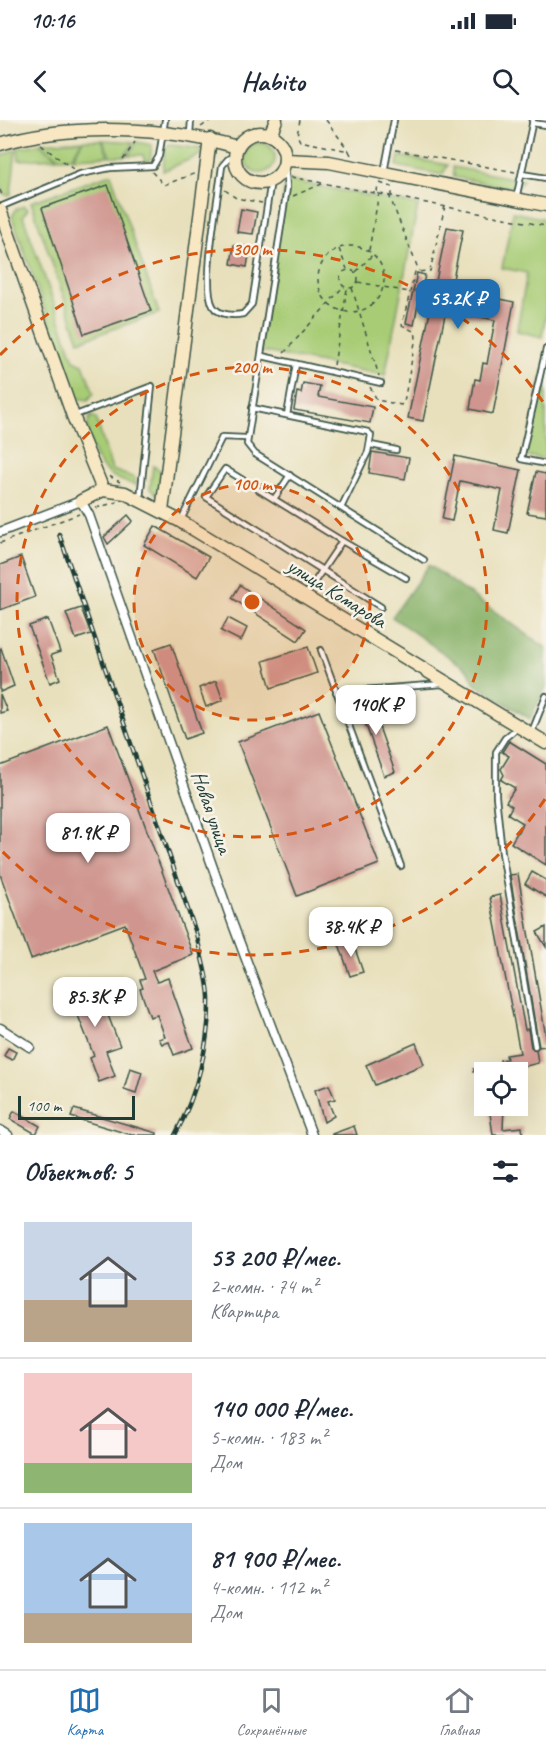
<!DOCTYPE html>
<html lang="ru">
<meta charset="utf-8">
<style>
:root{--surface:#fff;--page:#f6f6f7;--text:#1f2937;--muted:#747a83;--line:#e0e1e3;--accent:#1f6fb2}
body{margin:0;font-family:Caveat,sans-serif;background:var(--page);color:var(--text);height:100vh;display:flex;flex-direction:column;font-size:22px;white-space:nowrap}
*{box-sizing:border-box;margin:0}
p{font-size:20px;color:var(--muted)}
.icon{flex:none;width:33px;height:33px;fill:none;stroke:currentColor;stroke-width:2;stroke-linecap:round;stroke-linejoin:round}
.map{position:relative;height:1015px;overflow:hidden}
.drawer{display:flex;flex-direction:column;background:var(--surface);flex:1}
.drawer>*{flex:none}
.tools{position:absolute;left:474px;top:942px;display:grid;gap:12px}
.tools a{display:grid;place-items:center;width:54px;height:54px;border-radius:0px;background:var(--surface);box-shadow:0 6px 24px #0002;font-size:30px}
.scale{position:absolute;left:18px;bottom:15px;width:117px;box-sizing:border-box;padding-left:6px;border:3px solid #1f3d34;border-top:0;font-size:16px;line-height:21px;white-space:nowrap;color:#1f3d34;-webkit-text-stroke:4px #f7f3e8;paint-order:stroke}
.price{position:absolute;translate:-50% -51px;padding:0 14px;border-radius:12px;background:#fff;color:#222;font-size:20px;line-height:39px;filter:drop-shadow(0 2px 3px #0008)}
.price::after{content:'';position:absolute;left:50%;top:36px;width:18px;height:14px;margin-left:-9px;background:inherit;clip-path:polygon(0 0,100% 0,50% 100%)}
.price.selected{background:var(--accent);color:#fff}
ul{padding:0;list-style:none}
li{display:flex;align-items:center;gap:18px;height:150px;padding:0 24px}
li+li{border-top:2px solid var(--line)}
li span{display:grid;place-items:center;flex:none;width:168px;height:120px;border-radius:0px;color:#555}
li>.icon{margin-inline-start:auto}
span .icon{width:72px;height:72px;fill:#fffc;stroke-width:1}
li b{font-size:26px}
h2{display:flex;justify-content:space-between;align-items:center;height:72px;padding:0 24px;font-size:26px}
.status{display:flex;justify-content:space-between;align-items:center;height:42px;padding:0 30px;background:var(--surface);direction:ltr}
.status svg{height:16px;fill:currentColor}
header{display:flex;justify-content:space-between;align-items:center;height:78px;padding:0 24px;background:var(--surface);font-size:27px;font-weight:800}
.tabs{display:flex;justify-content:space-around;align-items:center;height:84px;border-top:2px solid var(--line);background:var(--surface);font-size:16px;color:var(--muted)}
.tabs a{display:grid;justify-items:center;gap:3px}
.tabs .selected{color:var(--accent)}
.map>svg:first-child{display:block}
.green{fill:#a7cc75;stroke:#638454;stroke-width:1.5}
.forest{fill:#85b066;stroke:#52764d;stroke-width:1.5}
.building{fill:#cf958e}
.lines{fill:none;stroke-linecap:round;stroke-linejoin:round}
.lane-casing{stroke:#3d5548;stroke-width:8}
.street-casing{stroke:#3d5548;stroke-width:11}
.secondary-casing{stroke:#3d5548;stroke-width:15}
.path{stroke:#3d5548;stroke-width:1.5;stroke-dasharray:4.5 4.5;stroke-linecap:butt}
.lane{stroke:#fff;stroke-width:4.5}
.street{stroke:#fff;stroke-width:8}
.secondary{stroke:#f8e7c3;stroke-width:12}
.rail-casing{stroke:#1f3d34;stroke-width:4.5}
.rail{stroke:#f7f3e8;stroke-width:2;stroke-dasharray:7;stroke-linecap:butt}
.ring{fill:none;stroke:#d45610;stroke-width:3;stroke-dasharray:10 8}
.labels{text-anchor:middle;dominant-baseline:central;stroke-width:5;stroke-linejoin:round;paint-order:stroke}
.street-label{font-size:21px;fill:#1f3d34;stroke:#f7f3e8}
.centre{fill:#d45610;stroke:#f7f3e8;stroke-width:3}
.ring-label{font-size:18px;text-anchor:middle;font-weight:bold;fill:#d45610;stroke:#f7f3e8;stroke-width:5;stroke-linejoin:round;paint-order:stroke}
</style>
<div class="status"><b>10:16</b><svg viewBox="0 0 49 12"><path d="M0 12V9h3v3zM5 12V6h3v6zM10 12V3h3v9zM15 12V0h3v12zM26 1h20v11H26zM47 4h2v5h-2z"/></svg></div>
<header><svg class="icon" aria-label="back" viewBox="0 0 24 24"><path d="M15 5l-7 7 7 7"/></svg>Habito<svg class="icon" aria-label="search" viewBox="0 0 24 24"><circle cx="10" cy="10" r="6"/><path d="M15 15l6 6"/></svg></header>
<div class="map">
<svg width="546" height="1015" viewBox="0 0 546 1015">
<rect width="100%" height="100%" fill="#f7f3e8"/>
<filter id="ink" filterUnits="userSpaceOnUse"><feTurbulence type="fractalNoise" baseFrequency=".0167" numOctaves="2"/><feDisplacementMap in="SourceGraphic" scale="12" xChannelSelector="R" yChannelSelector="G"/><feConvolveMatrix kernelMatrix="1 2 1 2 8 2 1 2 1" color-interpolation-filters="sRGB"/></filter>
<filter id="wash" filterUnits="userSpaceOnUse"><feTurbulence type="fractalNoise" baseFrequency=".008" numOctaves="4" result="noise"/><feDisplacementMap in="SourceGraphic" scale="24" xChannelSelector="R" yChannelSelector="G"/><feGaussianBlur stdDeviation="1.35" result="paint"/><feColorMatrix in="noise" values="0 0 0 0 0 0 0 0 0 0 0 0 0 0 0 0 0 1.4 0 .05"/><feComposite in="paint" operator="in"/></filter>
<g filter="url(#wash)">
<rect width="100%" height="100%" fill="#e8e0bc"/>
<g class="green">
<polygon points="82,20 72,37 60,38 40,23"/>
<polygon points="83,20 102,20 108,36 73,38"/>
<polygon points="103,20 134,22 125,36 110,36"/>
<polygon points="137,22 152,25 150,41 145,41 143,35 128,35"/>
<circle cx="260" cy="38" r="15"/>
<polygon points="38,24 57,38 19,40 18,28"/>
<polygon points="170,25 201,29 202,34 163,51 165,28"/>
<polygon points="16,29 11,74 8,76 4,74 0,63 0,37"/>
<polygon points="399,36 448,45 442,55 397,46"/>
<polygon points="453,47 523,60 517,69 454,57"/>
<polygon points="111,54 159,193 79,221 31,82"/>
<polygon points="286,60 418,85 385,255 259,231"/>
<polygon points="24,86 28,89 23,96 74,240 83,244 94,273 88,280 76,278 12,97 16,89"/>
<polygon points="513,92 546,99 546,195 542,217 517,211 527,153 502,148"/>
<polygon points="546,240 546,339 525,336"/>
<path d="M91,296L96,298L112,350L135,358L136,365C126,363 110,357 103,348C94,338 82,308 91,296Z"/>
<polygon points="153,346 161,351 159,372 156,374 150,369"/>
</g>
<polygon class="forest" points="429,445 546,528 546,567 530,599 475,564 469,551 392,497"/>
<g id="blocks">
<g class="building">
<polygon points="108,65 151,191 84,214 42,88"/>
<polygon points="241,89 257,92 253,114 237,112"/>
<polygon points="447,107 463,110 451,169 514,182 493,294 470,289 475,259 480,260 483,243 487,244 495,200 446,190 423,301 408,298 432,182 419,179 414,205 406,203 417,153 425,155 422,169 434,171"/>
<polygon points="234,125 250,127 247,147 231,144"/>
<polygon points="303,263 320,266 318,277 373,287 370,303 294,290 297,272 301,273"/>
<polygon points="372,332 409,338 405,359 369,353"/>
<polygon points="455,336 521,350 508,413 494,410 502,370 460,361 452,401 442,399"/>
<polygon points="536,352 546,354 546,396 527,393"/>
<polygon points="128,395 133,401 108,424 104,417"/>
<polygon points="155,406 209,437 197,457 144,425"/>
<polygon points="21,437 35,477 0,490 0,445"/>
<polygon points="240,465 306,509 298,521 232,478"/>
<polygon points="81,488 91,514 76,519 66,493"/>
<polygon points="228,498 247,508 241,521 221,511"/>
<polygon points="48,499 60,532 51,535 60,559 50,563 29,506"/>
<polygon points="171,523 202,613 185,619 154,529"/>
<polygon points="308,527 317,553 271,568 263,541"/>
<polygon points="1,528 14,566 0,572 0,529"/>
<polygon points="216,561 223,580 206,587 199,568"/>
<polygon points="0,574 7,591 0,593"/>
<polygon points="368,576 395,652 384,656 357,580"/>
<polygon points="319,591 379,744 297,776 238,622"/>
<polygon points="108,605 193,835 152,851 157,862 168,858 193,928 174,935 169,922 162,924 159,919 165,917 157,895 150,897 140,869 143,868 140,860 145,859 125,804 31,839 0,754 0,646"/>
<polygon points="509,621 546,644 546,745 511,723 523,703 508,694 512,686 506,682 515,668 501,660 504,655 501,649 509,636 502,632"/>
<polygon points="532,752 546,760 546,777 525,764"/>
<polygon points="518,754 546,917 546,926 539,927 510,755"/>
<polygon points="500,775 525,910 528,909 531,927 536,930 538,943 518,948 519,952 474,952 474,949 501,945 500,940 507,939 506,935 520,933 490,777"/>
<polygon points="546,807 546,827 537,812"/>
<polygon points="352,820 363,852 350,856 339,824"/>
<polygon points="92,863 102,886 104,885 120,926 106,931 115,956 99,962 90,938 94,936 77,893 73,894 65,874"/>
<polygon points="416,923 424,944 375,965 366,945"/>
<polygon points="8,928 16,932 12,940 4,936"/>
<polygon points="130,948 142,952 136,973 124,969"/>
<polygon points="329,965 335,979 328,981 334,996 324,1002 315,970"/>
<polygon points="489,986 504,986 503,1009 522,1007 523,1015 493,1015"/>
<polygon points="74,989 157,1013 157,1015 132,1015 71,997"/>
<polygon points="14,991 40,1006 36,1014 10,999"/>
<polygon points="354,1006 357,1015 332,1015 332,1014"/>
</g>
</g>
</g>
<g filter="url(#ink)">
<use href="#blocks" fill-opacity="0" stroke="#3d5548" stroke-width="1.5"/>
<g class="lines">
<defs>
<g id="lane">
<polyline points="532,3 546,5"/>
<polyline points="190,14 191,0"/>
<path d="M235,36L228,39L222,46C219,73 201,165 213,186C218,195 233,196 243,194L252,184L271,60"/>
<polyline points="285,42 287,68 247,324 255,334 424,440"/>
<polyline points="384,52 394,0"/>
<polyline points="522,54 546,58"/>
<polyline points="516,79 533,0"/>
<polyline points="0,87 80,54 110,48 153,46 159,36 165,0"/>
<polyline points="546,229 521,339 546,344"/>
<polyline points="262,236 381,263"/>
<polyline points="252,288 368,312 371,315 368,332 341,388"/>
<polyline points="287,295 296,244"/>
<polyline points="73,296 152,266 140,379"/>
<polyline points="371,325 396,330"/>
<polyline points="274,379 290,355"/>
<polyline points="181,400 222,317 246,318"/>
<polyline points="342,421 225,349 206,377 381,487"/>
<polyline points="305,476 342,421 406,458"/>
<polyline points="321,530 401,746"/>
<polyline points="336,572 443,564"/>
<polyline points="517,608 505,618 496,632 496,676 502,733 535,926"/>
<polyline points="531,614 546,576"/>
</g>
<g id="street">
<polyline points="0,412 81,381 89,395 232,802 312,1015"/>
<polyline points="0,908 30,927"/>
<polyline points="0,1010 8,1015"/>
</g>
<g id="secondary">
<circle cx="260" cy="38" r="25"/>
<polyline points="270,15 276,0"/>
<path d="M0,24C69,3 168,7 237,27"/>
<polyline points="285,40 329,42 546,85"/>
<polyline points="0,90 73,296 103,370"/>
<polyline points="103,370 125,373 180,401 546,623"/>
<polyline points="81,381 103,370"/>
<polyline points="162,391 210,19"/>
</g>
</defs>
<use href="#lane" class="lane-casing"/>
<use href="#street" class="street-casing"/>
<use href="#secondary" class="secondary-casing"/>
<g class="path">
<polyline points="300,0 297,15 300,21 349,31 351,35"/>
<polyline points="326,0 349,31"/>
<polyline points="201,7 211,0"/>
<polyline points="41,25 73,49"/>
<polyline points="396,30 515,52"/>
<polyline points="123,40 135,22"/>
<polyline points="152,52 164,65 196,53"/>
<polyline points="291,57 546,106"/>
<polyline points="380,63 392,67 392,76"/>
<polyline points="0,70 3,78"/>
<polyline points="225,70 236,78 262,83"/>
<polyline points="377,72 378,63"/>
<polyline points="389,75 419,151"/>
<polyline points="293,76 322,64"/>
<circle cx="351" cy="159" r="33"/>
<polyline points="339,129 347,149"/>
<polyline points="369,130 379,73"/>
<circle cx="349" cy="159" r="9"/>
<polyline points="356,152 373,134"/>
<polyline points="358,162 409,172"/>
<polyline points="352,168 379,256"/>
<polyline points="284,233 343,167"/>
<polyline points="334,245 347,169"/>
<polyline points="370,267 377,280 401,285 404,282 416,217 415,212 402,205 415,152 430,151 445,86"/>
<polyline points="109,356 120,362"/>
<polyline points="96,388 117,382"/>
<polyline points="0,423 79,394"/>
</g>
<use href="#lane" class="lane"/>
<use href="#street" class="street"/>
<use href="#secondary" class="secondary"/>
<defs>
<path id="rail" d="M59,414L196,813C200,833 208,856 209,877C210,922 197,975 175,1015"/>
</defs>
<use href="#rail" class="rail-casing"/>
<use href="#rail" class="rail"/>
</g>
</g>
<circle cx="252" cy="482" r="118" fill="#d45610" fill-opacity=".12"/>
<g class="ring">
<circle cx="252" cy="482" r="118"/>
<circle cx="252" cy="482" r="235"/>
<path d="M545 679A353 353 0 0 1 0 729M0 235A353 353 0 0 1 545 285"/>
</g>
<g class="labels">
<g class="street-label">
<text transform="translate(337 473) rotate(32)">улица Комарова</text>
<text transform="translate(212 692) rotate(71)">Новая улица</text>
</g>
</g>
<circle cx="252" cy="482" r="9" class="centre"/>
<g class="ring-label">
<text x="252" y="135">300 m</text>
<text x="252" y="253">200 m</text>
<text x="252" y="370">100 m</text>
</g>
</svg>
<div class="tools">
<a><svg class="icon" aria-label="locate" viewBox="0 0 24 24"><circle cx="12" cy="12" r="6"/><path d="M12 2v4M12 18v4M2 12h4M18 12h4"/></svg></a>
</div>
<div class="scale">100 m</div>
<b class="price selected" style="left:458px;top:210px">53.2K ₽</b>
<b class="price" style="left:376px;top:616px">140K ₽</b>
<b class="price" style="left:88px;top:744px">81.9K ₽</b>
<b class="price" style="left:351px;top:838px">38.4K ₽</b>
<b class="price" style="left:95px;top:908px">85.3K ₽</b>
</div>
<section class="drawer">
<h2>Объектов: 5<svg class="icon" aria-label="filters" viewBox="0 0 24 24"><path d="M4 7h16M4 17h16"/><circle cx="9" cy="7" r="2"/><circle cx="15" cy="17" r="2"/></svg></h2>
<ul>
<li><span style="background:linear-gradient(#c9d6e8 65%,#b9a48a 0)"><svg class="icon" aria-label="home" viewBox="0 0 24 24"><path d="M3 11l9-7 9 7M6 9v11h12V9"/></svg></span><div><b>53 200 ₽/мес.</b><p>2-комн. · 74 m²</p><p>Квартира</p></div></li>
<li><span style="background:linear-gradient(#f6c9c9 75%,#8fb573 0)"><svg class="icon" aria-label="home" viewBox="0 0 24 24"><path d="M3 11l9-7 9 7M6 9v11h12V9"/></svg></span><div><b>140 000 ₽/мес.</b><p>5-комн. · 183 m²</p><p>Дом</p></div></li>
<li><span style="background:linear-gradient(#a9c7e8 75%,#b9a48a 0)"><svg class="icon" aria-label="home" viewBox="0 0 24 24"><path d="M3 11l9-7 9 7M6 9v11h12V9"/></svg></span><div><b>81 900 ₽/мес.</b><p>4-комн. · 112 m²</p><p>Дом</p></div></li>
</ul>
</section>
<nav class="tabs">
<a class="selected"><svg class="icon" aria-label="map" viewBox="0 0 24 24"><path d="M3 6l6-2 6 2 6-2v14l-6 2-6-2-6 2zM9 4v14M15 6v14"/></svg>Карта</a>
<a><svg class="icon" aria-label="saved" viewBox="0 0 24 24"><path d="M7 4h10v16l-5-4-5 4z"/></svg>Сохранённые</a>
<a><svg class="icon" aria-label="home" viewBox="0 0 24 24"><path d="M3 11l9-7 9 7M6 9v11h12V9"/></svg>Главная</a>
</nav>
